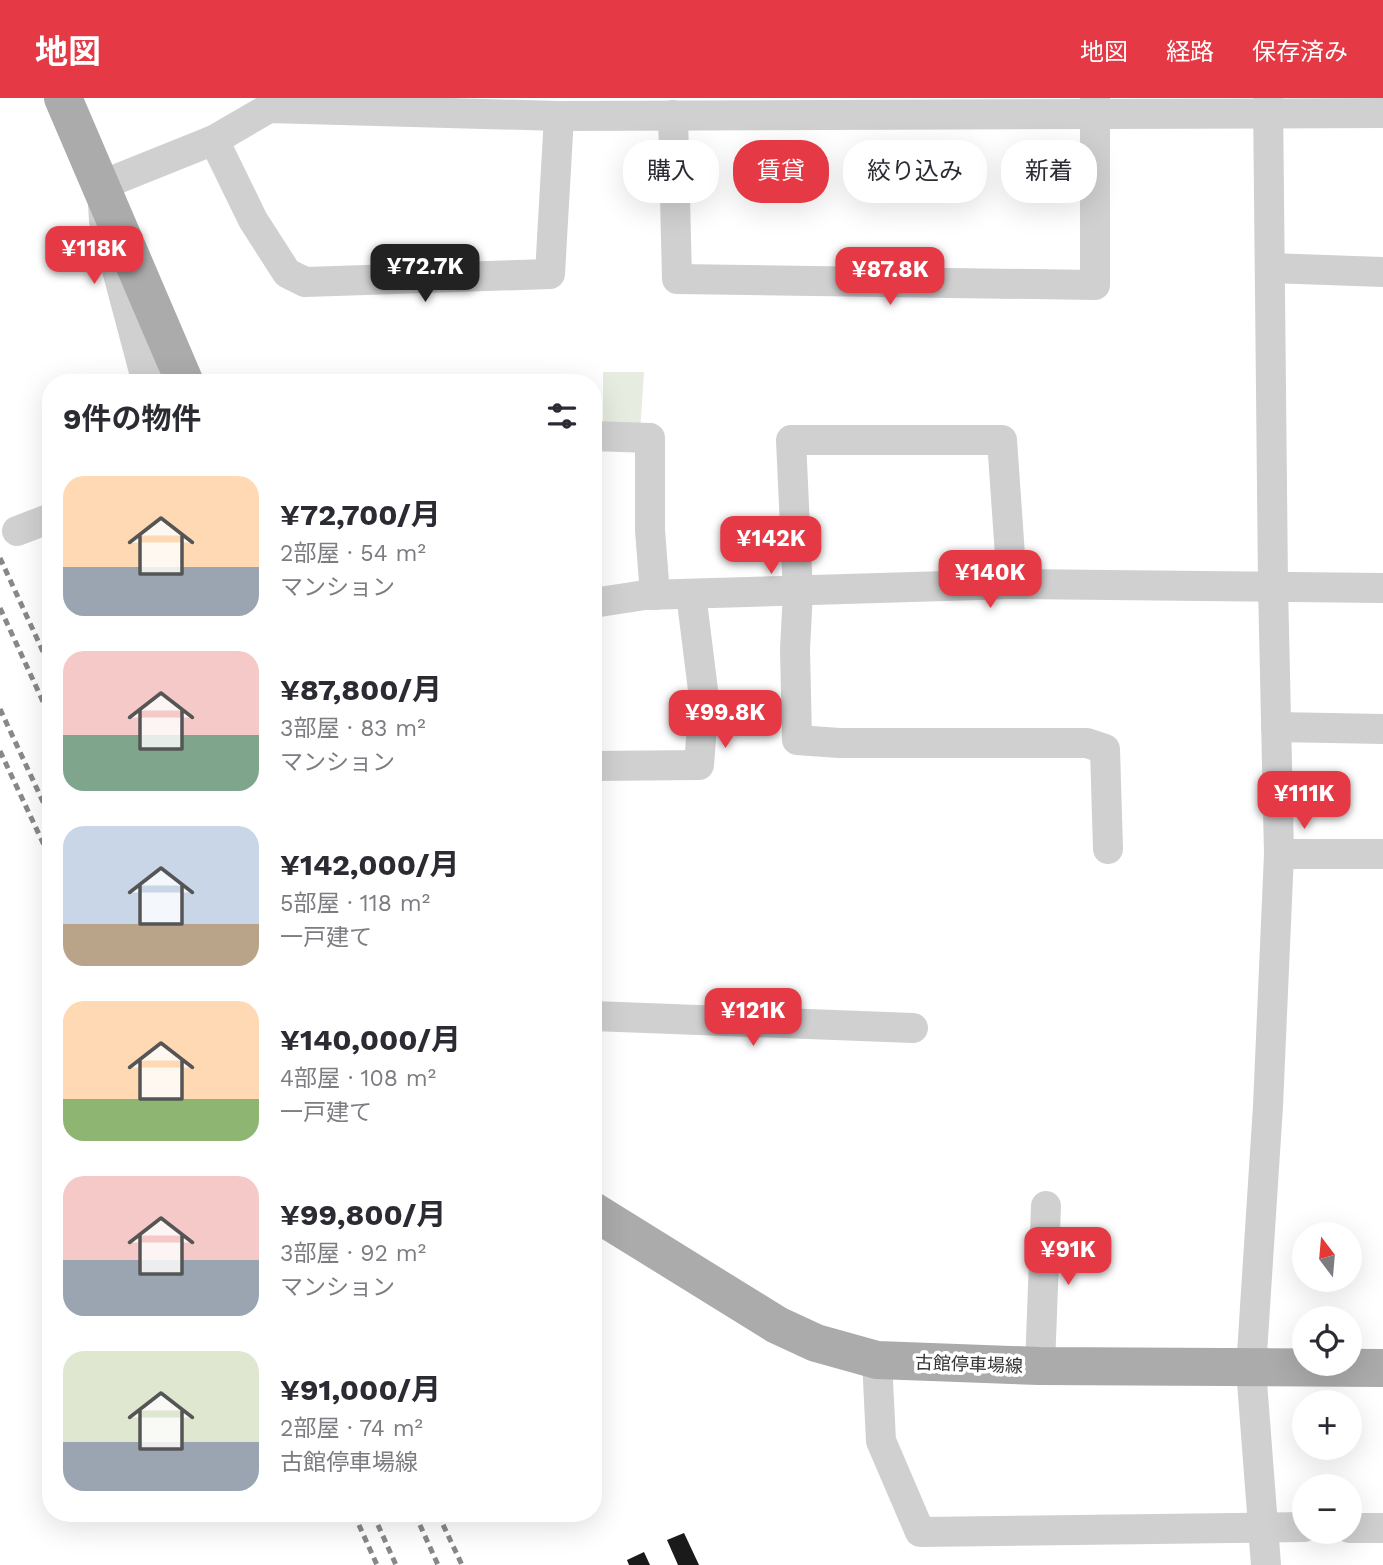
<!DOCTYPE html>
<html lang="ja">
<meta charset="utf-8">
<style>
:root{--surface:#fff;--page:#f2f2f3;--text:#2b2b33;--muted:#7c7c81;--accent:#e63946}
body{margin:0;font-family:"Work Sans","Noto Sans JP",sans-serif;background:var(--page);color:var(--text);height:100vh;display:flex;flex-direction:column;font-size:26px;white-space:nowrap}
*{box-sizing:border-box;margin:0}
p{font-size:23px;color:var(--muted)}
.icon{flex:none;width:38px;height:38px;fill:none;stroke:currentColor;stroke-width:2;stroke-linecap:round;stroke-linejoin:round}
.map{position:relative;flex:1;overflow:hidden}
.drawer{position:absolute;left:42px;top:276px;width:560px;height:1148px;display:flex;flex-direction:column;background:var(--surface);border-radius:28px;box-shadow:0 7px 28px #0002}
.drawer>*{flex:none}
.banner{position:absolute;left:623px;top:42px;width:654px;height:63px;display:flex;gap:14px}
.needle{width:46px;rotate:344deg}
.controls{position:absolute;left:1292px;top:1124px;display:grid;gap:14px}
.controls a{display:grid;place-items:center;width:70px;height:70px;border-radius:50%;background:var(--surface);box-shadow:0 7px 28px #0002;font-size:35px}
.price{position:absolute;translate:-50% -60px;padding:0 16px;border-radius:14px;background:var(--accent);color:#fff;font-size:23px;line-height:46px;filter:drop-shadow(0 2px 4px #0008)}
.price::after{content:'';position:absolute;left:50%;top:42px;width:21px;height:16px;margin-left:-10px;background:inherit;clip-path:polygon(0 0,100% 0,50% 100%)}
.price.active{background:#222;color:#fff}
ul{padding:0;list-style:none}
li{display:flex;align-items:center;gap:21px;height:175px;padding:0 21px}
li span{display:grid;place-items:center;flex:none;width:196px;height:140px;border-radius:21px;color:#555}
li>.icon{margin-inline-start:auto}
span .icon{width:84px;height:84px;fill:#fffc;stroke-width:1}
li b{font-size:30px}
h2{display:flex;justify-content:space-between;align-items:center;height:84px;padding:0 21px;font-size:30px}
.chip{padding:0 24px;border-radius:28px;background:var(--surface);box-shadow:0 7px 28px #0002;font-size:24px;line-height:63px}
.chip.active{background:var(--accent);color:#fff}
header{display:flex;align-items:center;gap:42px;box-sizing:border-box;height:98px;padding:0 35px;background:var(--accent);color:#fff}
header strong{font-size:33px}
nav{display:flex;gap:38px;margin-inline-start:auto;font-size:24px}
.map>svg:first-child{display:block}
.green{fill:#e6ecdf}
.building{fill:#1a1a1a}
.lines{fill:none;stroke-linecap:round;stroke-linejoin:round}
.minor{stroke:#d0d0d0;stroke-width:30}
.major{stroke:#ababab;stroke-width:38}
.rail{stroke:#888;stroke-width:5;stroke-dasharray:7 5;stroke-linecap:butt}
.labels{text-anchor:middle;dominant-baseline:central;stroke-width:7;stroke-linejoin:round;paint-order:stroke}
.street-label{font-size:18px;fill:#333;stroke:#fff}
</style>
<header>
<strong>地図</strong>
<nav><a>地図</a><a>経路</a><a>保存済み</a></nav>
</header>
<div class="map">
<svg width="1383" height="1467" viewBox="0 0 1383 1467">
<rect width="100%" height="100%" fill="#fff"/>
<polygon class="green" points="603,274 644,274 640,334 603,335"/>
<g class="building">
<polygon points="684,1435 699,1467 678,1467 667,1442"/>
<polygon points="644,1454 650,1467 629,1467 627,1462"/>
</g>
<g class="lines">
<g class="minor">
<polyline points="673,17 677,181 1095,187 1095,0"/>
<polyline points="214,42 253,122 287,175 305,184 550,176 559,18"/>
<polyline points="1270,170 1383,174"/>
<polyline points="147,285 104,123 102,87 214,42 269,10 559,18 1383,15"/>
<polyline points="593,338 650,340 650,432 655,497"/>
<polyline points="17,433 51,420"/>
<polyline points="1012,486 1002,342 791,342 798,494 795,551 797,642 839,645 1087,645 1105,651 1108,751"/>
<polyline points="593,505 645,497 1012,486 1383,490"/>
<polyline points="1276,629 1383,631"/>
<polyline points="593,668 699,667 704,600 691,496"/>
<polyline points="1279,756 1383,756"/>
<polyline points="593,918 913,930"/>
<polyline points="877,1262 881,1343 920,1434 1304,1429"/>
<polyline points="1040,1268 1046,1108"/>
<polyline points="1349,1430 1383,1430"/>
<polyline points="1266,1467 1251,1271 1268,1008 1279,756 1273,487 1268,0"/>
</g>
<g class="major">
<polyline points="63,0 185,285"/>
<polyline points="593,1113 777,1227 816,1245 877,1262 1040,1268 1383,1270"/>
</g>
<g class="rail">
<polyline points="0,460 51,571"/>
<polyline points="0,510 51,621"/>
<polyline points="0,611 51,721"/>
<polyline points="0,653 51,762"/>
<polyline points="354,1416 377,1467"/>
<polyline points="373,1416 396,1467"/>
<polyline points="415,1416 438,1467"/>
<polyline points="438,1416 462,1467"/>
</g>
</g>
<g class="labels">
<g class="street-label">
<text transform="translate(969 1266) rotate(2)">古館停車場線</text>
</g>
</g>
</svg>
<div class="controls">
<a><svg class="needle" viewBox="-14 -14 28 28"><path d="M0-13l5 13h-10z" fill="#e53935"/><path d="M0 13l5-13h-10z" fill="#7c7c81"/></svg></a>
<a><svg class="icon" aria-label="locate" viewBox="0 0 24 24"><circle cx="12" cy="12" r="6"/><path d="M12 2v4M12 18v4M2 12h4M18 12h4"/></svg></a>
<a>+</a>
<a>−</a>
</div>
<b class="price" style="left:94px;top:188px">¥118K</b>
<b class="price active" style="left:425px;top:206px">¥72.7K</b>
<b class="price" style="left:890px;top:209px">¥87.8K</b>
<b class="price" style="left:771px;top:478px">¥142K</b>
<b class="price" style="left:990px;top:512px">¥140K</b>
<b class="price" style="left:725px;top:652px">¥99.8K</b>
<b class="price" style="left:1304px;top:733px">¥111K</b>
<b class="price" style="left:753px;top:950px">¥121K</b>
<b class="price" style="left:1068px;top:1189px">¥91K</b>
<div class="banner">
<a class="chip">購入</a>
<a class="chip active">賃貸</a>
<a class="chip">絞り込み</a>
<a class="chip">新着</a>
</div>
<section class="drawer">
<h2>9件の物件<svg class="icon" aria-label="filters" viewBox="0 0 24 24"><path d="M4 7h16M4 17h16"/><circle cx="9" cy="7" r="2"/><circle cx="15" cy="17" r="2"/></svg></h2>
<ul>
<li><span style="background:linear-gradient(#ffd9b3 65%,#9aa5b1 0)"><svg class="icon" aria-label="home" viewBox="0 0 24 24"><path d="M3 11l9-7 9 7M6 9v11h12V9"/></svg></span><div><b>¥72,700/月</b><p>2部屋 · 54 m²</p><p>マンション</p></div></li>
<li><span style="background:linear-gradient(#f6c9c9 60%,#7fa58c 0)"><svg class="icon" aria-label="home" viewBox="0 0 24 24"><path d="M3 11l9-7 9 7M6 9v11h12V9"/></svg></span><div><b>¥87,800/月</b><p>3部屋 · 83 m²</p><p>マンション</p></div></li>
<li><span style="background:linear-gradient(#c9d6e8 70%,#b9a48a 0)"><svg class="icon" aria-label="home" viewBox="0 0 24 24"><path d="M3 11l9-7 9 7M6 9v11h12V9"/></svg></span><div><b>¥142,000/月</b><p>5部屋 · 118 m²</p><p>一戸建て</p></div></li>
<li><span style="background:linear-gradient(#ffd9b3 70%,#8fb573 0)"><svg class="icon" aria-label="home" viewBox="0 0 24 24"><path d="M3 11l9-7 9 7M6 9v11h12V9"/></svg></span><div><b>¥140,000/月</b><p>4部屋 · 108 m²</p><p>一戸建て</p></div></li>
<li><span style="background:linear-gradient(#f6c9c9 60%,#9aa5b1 0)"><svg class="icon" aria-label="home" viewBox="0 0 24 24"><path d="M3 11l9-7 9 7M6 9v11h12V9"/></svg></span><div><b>¥99,800/月</b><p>3部屋 · 92 m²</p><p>マンション</p></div></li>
<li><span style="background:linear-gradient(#dfe7d0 65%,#9aa5b1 0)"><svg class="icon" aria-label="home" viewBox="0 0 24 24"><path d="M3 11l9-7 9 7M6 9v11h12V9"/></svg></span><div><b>¥91,000/月</b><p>2部屋 · 74 m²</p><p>古館停車場線</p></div></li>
</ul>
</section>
</div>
